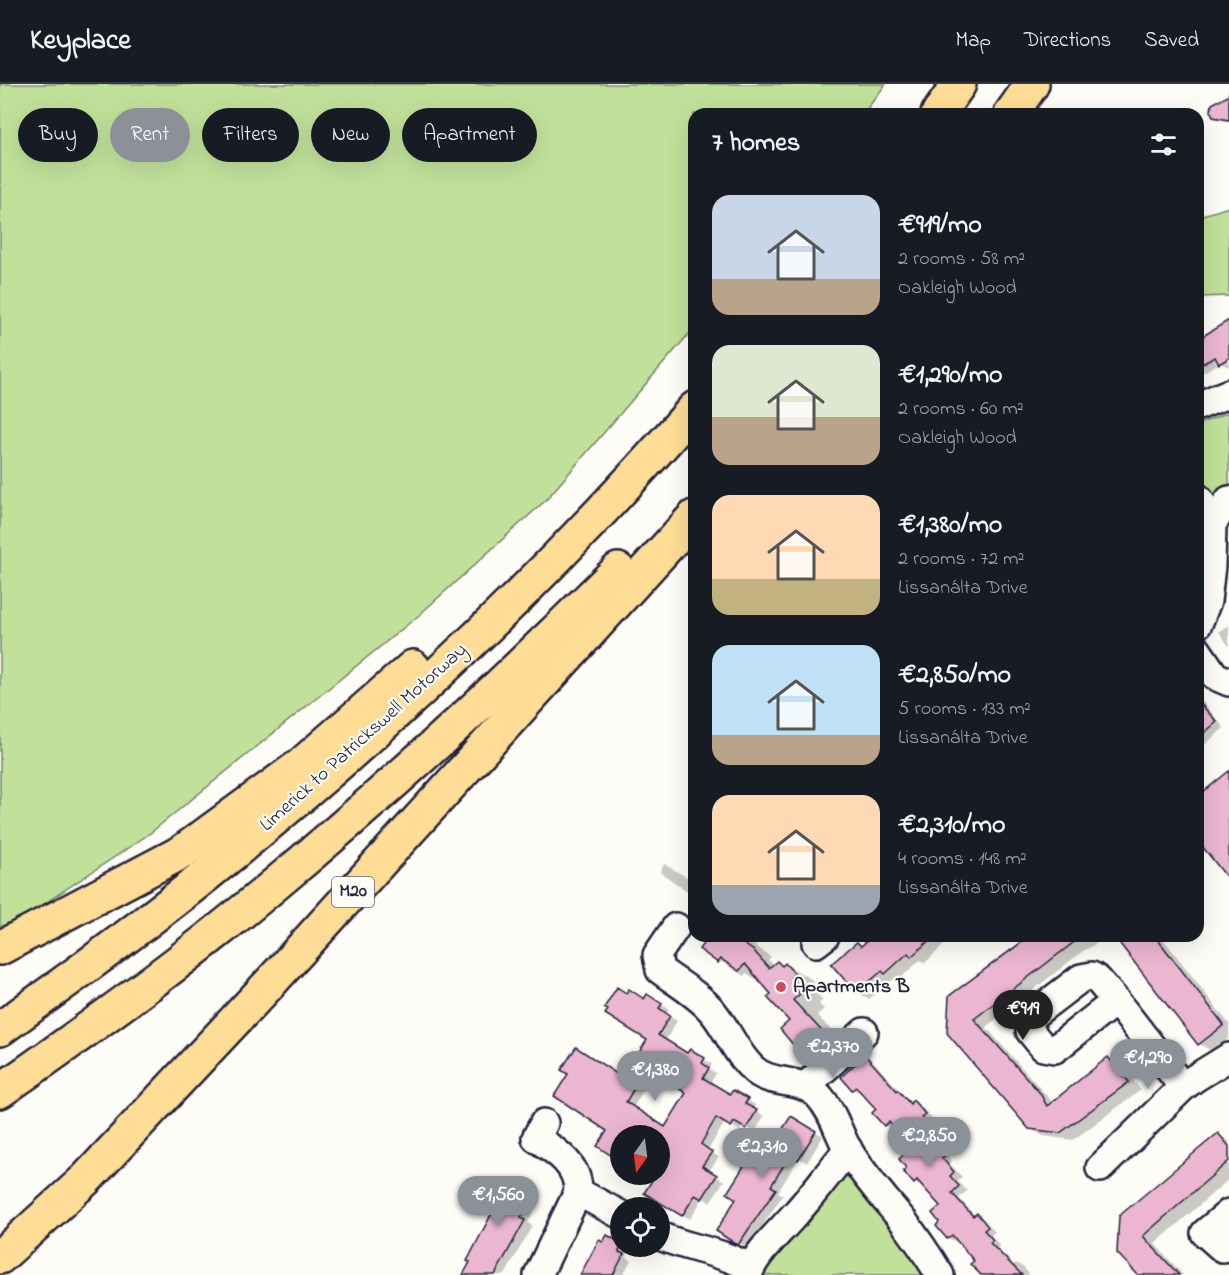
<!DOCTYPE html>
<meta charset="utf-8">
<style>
:root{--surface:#171b24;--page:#242831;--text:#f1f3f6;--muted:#9ea1a6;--line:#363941;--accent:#8c9099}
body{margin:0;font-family:"Indie Flower",sans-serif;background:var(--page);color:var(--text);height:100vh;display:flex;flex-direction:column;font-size:22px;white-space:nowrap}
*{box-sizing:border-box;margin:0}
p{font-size:20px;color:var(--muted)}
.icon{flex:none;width:33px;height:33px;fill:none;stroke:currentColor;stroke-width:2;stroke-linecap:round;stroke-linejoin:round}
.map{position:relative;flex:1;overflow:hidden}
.sheet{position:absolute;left:688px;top:24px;width:516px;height:834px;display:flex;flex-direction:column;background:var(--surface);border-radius:18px;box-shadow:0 6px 24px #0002}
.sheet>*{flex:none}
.guide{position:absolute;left:18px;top:24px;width:570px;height:54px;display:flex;gap:12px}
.needle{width:39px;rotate:194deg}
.fabs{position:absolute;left:610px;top:1041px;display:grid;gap:12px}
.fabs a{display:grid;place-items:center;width:60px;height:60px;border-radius:50%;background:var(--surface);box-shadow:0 6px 24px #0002;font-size:30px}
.price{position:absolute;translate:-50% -51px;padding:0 14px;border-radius:21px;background:var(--accent);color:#fff;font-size:20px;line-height:39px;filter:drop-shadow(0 2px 3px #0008)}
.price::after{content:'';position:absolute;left:50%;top:36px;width:18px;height:14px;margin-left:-9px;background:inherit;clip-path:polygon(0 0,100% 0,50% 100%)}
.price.active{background:#222;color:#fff}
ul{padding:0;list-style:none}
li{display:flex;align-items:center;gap:18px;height:150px;padding:0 24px}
li span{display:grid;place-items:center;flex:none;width:168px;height:120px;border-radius:18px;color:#555}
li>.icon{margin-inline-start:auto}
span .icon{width:72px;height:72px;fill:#fffc;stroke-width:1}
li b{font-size:26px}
h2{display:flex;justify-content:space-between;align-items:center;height:72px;padding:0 24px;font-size:26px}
.pill{padding:0 21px;border-radius:27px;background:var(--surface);box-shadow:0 6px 24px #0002;font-size:21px;line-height:54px}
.pill.active{background:var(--accent);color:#fff}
header{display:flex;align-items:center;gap:36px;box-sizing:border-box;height:84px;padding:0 30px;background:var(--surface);border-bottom:2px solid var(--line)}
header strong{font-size:28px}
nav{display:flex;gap:33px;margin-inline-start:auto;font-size:21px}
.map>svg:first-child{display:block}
.green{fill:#c1e19a;stroke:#72826a;stroke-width:1.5}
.shadow{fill:#0003;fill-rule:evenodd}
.building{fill:#ebb6d0;stroke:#22223b;stroke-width:1.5;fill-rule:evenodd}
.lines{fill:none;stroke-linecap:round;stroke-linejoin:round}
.minor-casing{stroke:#22223b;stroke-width:32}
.highway-casing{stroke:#22223b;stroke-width:38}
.minor{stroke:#fdfcf7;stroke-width:27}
.highway{stroke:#ffdd96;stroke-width:33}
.poi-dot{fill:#d1495b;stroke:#fdfcf7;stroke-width:2}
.labels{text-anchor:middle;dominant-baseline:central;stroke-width:4.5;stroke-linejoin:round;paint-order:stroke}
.shield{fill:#fdfcf7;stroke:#646373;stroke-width:1.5}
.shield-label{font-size:18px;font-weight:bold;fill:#22223b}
.street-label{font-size:20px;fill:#22223b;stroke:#fdfcf7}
.poi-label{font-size:20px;font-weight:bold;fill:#22223b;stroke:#fdfcf7;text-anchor:start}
</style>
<header>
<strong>Keyplace</strong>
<nav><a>Map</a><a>Directions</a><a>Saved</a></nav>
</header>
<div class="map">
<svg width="1229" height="1191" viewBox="0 0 1229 1191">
<rect width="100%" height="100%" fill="#fdfcf7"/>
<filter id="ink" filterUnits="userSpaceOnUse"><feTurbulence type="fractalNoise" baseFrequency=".0167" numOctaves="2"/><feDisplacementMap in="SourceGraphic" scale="12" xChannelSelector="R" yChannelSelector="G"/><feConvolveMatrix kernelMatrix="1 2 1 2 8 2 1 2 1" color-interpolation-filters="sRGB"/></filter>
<g filter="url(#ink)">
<g class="green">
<polygon points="0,0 886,0 863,30 694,30 694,244 545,417 418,532 149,750 0,849"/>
<polygon points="1229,123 1229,212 1199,213 1199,132"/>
<path d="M1229,328V400C1217,413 1212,413 1199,402V340Z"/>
<polygon points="844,1091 850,1092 929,1191 757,1191 800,1140 805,1143 831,1111 827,1105"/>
</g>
<g class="shadow">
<polygon points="1229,2 1229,38 1214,32 1226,14"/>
<polygon points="1229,239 1229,283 1220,279 1198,291 1198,254 1201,255"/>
<polygon points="1229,541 1229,562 1219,548"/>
<polygon points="1198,612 1224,644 1202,663 1198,661"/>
<polygon points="664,780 690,795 694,790 694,812 660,788"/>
<polygon points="715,852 742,852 771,873 768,876 775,881 778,879 783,882 785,880 811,895 819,905 815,908 823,916 819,920 824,925 817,931 854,971 836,986 796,962 782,945 791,938 763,899 746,889 744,892 704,867"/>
<polygon points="875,852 945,852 949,856 925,879 920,876 899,896 895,894 869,915 857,908 858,860 863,863"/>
<polygon points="1032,852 1110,852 1083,867 986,943 1053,1019 1108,975 1121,982 1141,1006 1073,1056 1043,1052 1030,1044 949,949"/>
<polygon points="1116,852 1161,852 1229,940 1229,954 1212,967 1199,960"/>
<path d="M627,910L645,916L647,912L669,925L666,930L677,937L665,957L688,971L690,967L712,980L709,985L716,989L710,1000L731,1012H741L755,1021L752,1025L764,1032L755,1048L743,1041L740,1047L725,1038L708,1066L719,1073L709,1087L724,1097L710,1118L703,1114L690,1135L646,1109L653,1097L643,1090H660V1052H621V1076L609,1046L624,995L649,956ZM654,988L688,1008L665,1045L633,1024Z"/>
<polygon points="866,973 874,978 902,1010 912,1019 914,1018 922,1023 932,1035 928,1038 937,1049 931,1054 952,1077 949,1079 962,1093 957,1097 967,1107 959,1114 975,1132 977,1131 985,1136 995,1148 991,1151 1000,1162 997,1164 1014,1181 1016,1179 1024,1184 1030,1191 978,1191 981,1188 976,1177 959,1156 956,1158 948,1154 942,1138 942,1122 924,1102 923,1103 915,1098 909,1084 913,1064 895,1044 893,1046 885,1041 878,1025 863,1008 861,1009 853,1005"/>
<polygon points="792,1034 823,1052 807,1079 799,1074 778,1108 783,1111 747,1164 718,1146"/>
<polygon points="1218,1051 1229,1057 1229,1095 1155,1160 1183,1191 1140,1191 1119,1168"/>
<polygon points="509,1097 537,1111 533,1121 536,1123 528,1139 532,1142 505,1191 465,1191"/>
<polygon points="607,1153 621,1161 621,1162 630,1166 626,1173 631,1176 623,1191 582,1191"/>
</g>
<g class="building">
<polygon points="1229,11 1229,36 1213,33 1211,27 1212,20"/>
<polygon points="1229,236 1229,274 1219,280 1215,273 1198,282 1198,255"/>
<polygon points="1198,617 1217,638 1198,654"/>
<polygon points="1229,687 1229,796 1198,757 1198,712"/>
<polygon points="709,852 750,852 744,860 754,867 769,884 777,877 782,882 785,879 795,890 791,893 798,901 795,905 800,910 793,916 830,956 810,972 799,960 795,963 780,945 789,937 767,913 771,910 745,880 739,887 721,875 718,879 699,865"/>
<polygon points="873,852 934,852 911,873 908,869 885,890 882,887 856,909 831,880 857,858 861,862"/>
<polygon points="1030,852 1082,852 974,935 1040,1009 1047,1022 1108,973 1129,998 1060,1049 1029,1045 947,949 949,912"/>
<polygon points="1114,852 1155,852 1224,941 1198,961"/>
<path d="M617,903L626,909L629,905L644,915L647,910L662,920L659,924L670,932L658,951L687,969L690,965L705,974L702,979L709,984L703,994L730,1010L733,1006L748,1015L745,1020L757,1026L746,1045L734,1038L731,1043L716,1034L701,1060L712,1068L702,1082L717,1091L702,1115L695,1111L682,1132L644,1109L656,1090H660V1052H621V1078L597,1062L607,1047L554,1012L568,990L561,986L576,963L623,994L647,956L605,930L608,926L604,924ZM646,984L686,1009L665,1043L626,1018Z"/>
<polygon points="865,971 897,1007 898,1006 910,1020 913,1016 925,1030 921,1033 930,1043 924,1049 945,1071 942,1074 954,1088 950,1092 959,1102 952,1109 973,1132 977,1129 988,1143 984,1146 993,1156 990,1159 1022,1191 981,1191 970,1180 974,1177 952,1151 947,1155 936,1142 939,1138 932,1129 940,1122 917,1096 914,1100 903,1087 906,1084 899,1075 911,1064 889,1038 884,1042 872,1029 876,1025 856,1003 852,1006 841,993"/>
<polygon points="791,1032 816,1047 798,1076 790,1071 771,1102 776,1105 738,1161 736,1160 716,1147 736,1115 727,1109 759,1058 770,1065"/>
<polygon points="1218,1049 1229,1062 1229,1077 1143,1152 1179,1191 1138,1191 1117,1169 1119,1132"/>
<polygon points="509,1095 530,1105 525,1115 529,1117 521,1134 525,1136 495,1191 463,1191 470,1178 467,1177 496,1121 479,1113 487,1097 503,1105"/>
<polygon points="607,1151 621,1159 619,1168 624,1170 613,1191 580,1191 599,1156 603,1158"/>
</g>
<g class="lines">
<defs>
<g id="minor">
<polyline points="1198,322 1229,309"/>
<polyline points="1198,414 1214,436"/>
<polyline points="1198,540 1207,517 1211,482 1212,440 1229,416"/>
<polyline points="1198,567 1215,592 1229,598"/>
<path d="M676,843L657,871L660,886C677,899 699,911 713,928C728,946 735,968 752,984C770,1002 800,993 818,1011C833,1027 838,1048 848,1066C864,1092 885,1115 904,1138C917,1155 929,1173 940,1191"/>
<polyline points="816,859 825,852"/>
<polyline points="1116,917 1055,965 1043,963 1030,947 1030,935 1034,930 1081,894 1092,892 1098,896 1116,917 1183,1003"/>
<polyline points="806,1002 864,948"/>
<path d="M544,1039L536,1054C556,1067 579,1081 578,1108L621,1131"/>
<polyline points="1100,1084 1183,1003 1195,994 1229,973"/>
<polyline points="1229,1129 1205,1149 1222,1164 1229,1158"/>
<path d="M660,1152C689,1165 722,1167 750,1184"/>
<polyline points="538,1191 578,1108"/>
<path d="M748,1191C755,1169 782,1146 797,1128C815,1108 831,1086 848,1065"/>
</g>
<g id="highway">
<polyline points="938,30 959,0"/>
<polyline points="1011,30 1032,0"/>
<polyline points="0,864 182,768 301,681 413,583"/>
<path d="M0,945C75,891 150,837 221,779C391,641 550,490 694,325"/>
<path d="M0,1007C91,944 181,879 266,808C389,706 505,599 618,486"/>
<polyline points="0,1173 86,1095 271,898 694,433"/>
</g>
</defs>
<use href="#minor" class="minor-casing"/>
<use href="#highway" class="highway-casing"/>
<use href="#minor" class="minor"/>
<use href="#highway" class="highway"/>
</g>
</g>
<circle class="poi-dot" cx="781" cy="903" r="6"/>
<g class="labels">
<rect class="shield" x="332" y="793" width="42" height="30" rx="4.5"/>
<g class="shield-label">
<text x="353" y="808">M20</text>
</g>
<g class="street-label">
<text transform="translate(364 654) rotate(-42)">Limerick to Patrickswell Motorway</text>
</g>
<g class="poi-label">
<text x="793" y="903">Apartments B</text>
</g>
</g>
</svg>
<div class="fabs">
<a><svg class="needle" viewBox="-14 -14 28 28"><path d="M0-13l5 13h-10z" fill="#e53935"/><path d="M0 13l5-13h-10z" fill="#9ea1a6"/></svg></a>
<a><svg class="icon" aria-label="locate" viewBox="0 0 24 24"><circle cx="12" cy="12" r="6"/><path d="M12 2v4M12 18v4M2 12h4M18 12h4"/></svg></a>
</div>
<b class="price active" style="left:1023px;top:957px">€919</b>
<b class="price" style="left:833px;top:995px">€2,370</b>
<b class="price" style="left:1148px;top:1006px">€1,290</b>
<b class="price" style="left:655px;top:1018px">€1,380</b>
<b class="price" style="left:929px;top:1084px">€2,850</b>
<b class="price" style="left:762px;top:1095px">€2,310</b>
<b class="price" style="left:498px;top:1143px">€1,560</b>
<div class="guide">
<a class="pill">Buy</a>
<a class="pill active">Rent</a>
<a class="pill">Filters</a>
<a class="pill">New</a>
<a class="pill">Apartment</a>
</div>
<section class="sheet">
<h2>7 homes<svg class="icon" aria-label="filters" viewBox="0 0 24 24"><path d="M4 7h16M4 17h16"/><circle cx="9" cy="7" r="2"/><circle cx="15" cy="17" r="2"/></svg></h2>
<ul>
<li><span style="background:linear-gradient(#c9d6e8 70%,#b9a48a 0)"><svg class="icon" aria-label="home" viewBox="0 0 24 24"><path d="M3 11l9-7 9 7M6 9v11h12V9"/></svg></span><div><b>€919/mo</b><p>2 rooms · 58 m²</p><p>Oakleigh Wood</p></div></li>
<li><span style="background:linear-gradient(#dfe7d0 60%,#b9a48a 0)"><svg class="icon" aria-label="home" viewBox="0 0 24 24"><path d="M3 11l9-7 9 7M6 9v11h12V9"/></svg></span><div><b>€1,290/mo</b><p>2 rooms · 60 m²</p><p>Oakleigh Wood</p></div></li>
<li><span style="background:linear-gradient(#ffd9b3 70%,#c2b280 0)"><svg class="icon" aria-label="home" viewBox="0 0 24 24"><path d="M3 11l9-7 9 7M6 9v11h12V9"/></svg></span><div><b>€1,380/mo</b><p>2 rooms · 72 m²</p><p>Lissanálta Drive</p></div></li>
<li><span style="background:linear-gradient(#bfe0f5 75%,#b9a48a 0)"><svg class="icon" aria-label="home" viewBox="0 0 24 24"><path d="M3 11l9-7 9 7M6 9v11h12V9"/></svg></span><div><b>€2,850/mo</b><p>5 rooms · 133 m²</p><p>Lissanálta Drive</p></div></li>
<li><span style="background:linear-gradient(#ffd9b3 75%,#9aa5b1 0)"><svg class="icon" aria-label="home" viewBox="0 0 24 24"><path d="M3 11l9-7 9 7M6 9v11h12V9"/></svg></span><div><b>€2,310/mo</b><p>4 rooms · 148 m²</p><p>Lissanálta Drive</p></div></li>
</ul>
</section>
</div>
